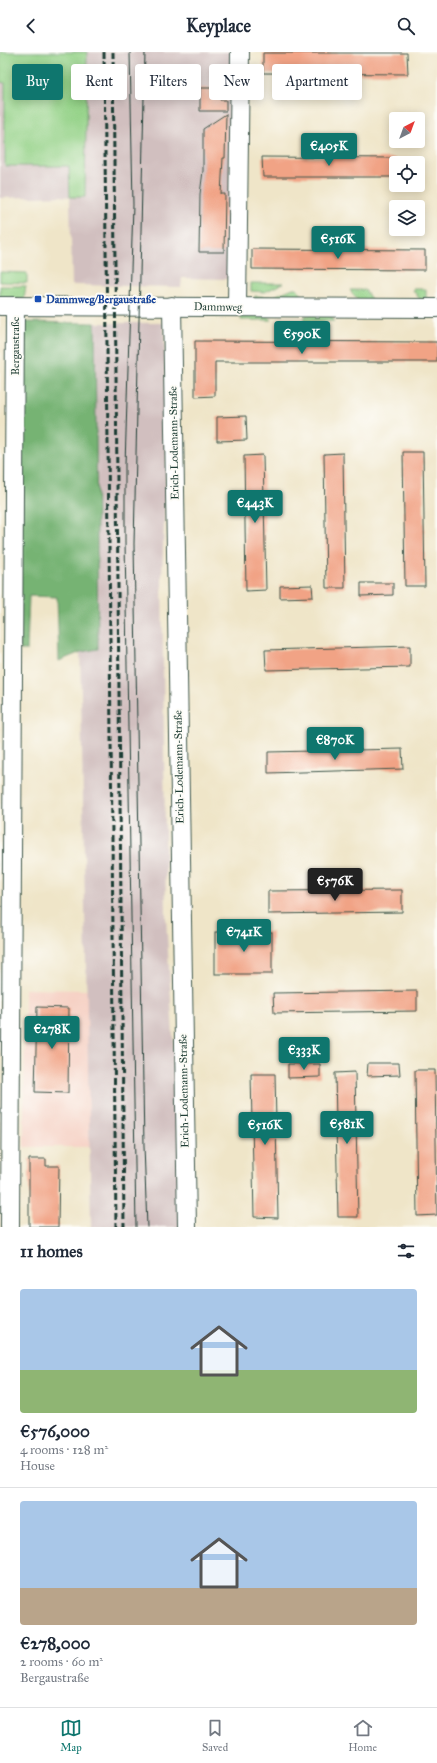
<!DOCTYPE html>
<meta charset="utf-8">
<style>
:root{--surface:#fff;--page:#f2f2f3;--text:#1f2937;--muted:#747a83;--line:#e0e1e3;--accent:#0f766e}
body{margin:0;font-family:"IM FELL Great Primer",serif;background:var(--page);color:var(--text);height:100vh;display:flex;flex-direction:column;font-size:15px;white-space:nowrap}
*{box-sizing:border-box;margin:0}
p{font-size:13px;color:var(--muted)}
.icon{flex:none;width:22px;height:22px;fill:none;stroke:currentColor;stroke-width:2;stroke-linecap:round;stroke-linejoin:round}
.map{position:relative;height:1175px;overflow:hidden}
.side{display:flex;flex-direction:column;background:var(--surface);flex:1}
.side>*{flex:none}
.banner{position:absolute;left:12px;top:12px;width:413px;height:36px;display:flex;gap:8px}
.needle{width:26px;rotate:41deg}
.controls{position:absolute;left:389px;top:60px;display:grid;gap:8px}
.controls a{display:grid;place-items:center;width:36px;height:36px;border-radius:4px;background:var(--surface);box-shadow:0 2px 10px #0003;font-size:20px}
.price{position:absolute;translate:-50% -34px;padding:0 9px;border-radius:4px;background:var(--accent);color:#fff;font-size:13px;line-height:26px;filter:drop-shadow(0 1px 2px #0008)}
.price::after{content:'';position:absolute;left:50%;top:24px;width:12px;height:9px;margin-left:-6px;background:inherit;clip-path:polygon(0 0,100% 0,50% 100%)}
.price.selected{background:#222;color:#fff}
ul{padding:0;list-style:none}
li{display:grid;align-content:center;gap:8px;height:212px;padding:0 20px}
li+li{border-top:1px solid var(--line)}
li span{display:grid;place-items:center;height:124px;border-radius:4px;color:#555}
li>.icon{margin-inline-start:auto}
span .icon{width:72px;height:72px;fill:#fffc;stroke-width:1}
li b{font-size:17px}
h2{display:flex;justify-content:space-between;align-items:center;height:48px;padding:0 20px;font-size:17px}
.tag{padding:0 14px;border-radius:4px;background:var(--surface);box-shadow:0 2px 10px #0003;font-size:14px;line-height:36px}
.tag.selected{background:var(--accent);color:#fff}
header{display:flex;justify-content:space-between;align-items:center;height:52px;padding:0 20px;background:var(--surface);font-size:18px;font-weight:800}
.dock{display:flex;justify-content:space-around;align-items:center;height:56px;border-top:1px solid var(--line);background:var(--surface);font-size:11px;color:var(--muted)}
.dock a{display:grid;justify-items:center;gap:2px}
.dock .selected{color:var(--accent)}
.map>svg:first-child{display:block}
.built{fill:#f6d1c5}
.industrial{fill:#d1bfbf}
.green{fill:#93d186;stroke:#59875d}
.forest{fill:#76b373;stroke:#4a7854}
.building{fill:#f1a385}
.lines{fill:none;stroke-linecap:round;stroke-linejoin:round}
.minor-casing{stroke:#3e564a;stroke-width:20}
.minor{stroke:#fff;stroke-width:18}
.tram{stroke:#1f3d34;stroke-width:1}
.rail{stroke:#1f3d34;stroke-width:3;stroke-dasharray:6 3;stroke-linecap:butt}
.transit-dot{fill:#1a4fb4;stroke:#fdfcf7;stroke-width:1.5}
.labels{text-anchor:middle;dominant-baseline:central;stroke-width:4;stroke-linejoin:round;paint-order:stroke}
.transit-label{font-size:11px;font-weight:bold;fill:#164399;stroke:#fdfcf7;text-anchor:start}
.street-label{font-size:11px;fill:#1f3d34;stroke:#fdfcf7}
</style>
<header><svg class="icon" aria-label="back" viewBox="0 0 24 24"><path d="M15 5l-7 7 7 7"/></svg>Keyplace<svg class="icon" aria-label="search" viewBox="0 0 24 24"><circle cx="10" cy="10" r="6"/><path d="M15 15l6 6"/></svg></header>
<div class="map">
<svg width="437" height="1175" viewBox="0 0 437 1175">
<rect width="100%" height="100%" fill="#fdfcf7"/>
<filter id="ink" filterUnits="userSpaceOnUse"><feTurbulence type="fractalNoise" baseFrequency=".025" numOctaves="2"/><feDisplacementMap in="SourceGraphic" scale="8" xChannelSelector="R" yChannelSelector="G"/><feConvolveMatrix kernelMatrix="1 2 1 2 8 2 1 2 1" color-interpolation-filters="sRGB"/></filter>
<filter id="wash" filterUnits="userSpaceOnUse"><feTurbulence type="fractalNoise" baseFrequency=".012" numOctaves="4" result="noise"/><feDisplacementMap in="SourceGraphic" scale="16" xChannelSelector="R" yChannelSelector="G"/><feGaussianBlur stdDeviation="0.9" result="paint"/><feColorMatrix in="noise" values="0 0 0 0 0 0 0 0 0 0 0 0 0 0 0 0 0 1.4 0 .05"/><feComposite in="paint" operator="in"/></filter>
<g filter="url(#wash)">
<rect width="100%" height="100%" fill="#efe5c8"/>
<polygon class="built" points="25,937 87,938 91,1095 24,1095"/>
<g class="industrial">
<polygon points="87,0 233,0 228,227 182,226 181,235 72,233 70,145 61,144 0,146 0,31 5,31 5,113 69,114 70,145 85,145"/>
<polygon points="74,271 164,271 167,389 162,524 166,865 180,1104 181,1175 91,1175"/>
</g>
<g class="green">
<polygon points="0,0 87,0 85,145 70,145 69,114 5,114 5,31 0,30"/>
<polygon points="0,220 27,221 27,231 0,230"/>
<polygon points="251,231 283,231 265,240 251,239"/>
<polygon points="0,234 26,234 24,247 0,247"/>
<polygon points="293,236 297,236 305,248 299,249 295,245 285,245 281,248 255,248 255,244 272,245"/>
<polygon points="413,237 426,237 426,249 421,249 413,238"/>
<polygon points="350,238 365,238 372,249 358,249"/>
<polygon points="245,262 267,262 271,268 241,268 241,266"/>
<polygon points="306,263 331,263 334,269 303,269"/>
</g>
<polygon class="forest" points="24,270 95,271 98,597 81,600 59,609 57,545 29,544 27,598 20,598"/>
<g id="blocks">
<g class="building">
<polygon points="263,1 407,1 408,22 263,21"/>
<polygon points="200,36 220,36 220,48 226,48 226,59 200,59"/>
<polygon points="226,62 225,106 223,106 221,142 225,142 224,200 199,200 200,142 203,119 203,77"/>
<polygon points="262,105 396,106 396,125 263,125"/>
<polygon points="252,197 425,198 425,218 252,217"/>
<polygon points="195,289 437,290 437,310 215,310 215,344 195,345"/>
<polygon points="246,364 247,388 217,389 217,365"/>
<polygon points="403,400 423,400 425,534 405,534"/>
<polygon points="343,401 345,536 326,536 324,402"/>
<polygon points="263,403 266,538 246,539 244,404"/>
<polygon points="361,531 393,531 393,543 361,544"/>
<polygon points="312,533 313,545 280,546 280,534"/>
<polygon points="410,594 410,615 266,618 265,598"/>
<polygon points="402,697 403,717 268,721 268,700"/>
<polygon points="402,838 402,860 268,862 268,839"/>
<rect x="215" y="880" width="57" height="42"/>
<polygon points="417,939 417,959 274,961 273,941"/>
<polygon points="37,955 69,956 68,1041 35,1040"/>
<polygon points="368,1011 399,1011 400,1023 367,1024"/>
<polygon points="288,1012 320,1012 320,1025 288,1026"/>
<polygon points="415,1018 435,1018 437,1163 417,1164"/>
<polygon points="355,1020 358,1165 338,1165 335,1021"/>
<polygon points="251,1022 275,1022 278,1166 254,1165"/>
<polygon points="29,1107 46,1107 46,1114 59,1114 58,1175 29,1175"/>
</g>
</g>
</g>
<g filter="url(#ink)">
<use href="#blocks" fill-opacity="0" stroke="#3e564a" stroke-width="1"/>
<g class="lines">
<defs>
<g id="minor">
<polyline points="0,254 437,256"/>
<polyline points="172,254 187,1175"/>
<polyline points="237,255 240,0"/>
<polyline points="10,1175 15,254"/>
</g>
</defs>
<use href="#minor" class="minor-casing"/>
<use href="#minor" class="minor"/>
<g class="tram">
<polyline points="130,0 133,153 125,413 125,489 136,1175"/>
<polyline points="145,0 134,492 144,1094 147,1175"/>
</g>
<g class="rail">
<polyline points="104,0 116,1175"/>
<polyline points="113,0 124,1175"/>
</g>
</g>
</g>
<rect class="transit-dot" x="34" y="243" width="8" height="8" rx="2"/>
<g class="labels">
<g class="transit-label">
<text x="46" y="247">Dammweg/Bergaustraße</text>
</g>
<g class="street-label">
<text transform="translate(218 255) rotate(1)">Dammweg</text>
<text transform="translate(15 294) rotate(-90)">Bergaustraße</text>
<text transform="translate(174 391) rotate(-91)">Erich-Lodemann-Straße</text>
<text transform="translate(179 715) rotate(-91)">Erich-Lodemann-Straße</text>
<text transform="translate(184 1039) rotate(-91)">Erich-Lodemann-Straße</text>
</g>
</g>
</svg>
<div class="controls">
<a><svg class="needle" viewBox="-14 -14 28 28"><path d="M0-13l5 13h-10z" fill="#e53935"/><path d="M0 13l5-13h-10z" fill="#747a83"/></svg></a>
<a><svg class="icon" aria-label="locate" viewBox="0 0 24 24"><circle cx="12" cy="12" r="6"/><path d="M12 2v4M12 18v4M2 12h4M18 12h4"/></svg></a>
<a><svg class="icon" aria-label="layers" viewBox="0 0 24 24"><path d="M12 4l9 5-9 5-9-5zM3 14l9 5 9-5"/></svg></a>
</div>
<b class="price" style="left:329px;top:115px">€405K</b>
<b class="price" style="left:338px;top:208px">€516K</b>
<b class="price" style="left:302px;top:303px">€590K</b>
<b class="price" style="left:255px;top:472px">€443K</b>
<b class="price" style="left:335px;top:709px">€870K</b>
<b class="price selected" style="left:335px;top:850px">€576K</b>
<b class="price" style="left:244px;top:901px">€741K</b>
<b class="price" style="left:52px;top:998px">€278K</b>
<b class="price" style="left:304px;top:1019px">€333K</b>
<b class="price" style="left:347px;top:1093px">€581K</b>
<b class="price" style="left:265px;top:1094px">€516K</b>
<div class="banner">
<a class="tag selected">Buy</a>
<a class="tag">Rent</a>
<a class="tag">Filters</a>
<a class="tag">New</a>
<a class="tag">Apartment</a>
</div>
</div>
<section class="side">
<h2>11 homes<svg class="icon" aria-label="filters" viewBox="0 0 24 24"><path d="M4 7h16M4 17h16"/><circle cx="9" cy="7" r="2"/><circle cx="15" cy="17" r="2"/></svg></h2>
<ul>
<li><span style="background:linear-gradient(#a9c7e8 65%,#8fb573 0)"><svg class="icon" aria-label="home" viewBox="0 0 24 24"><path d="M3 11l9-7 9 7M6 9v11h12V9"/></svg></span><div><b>€576,000</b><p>4 rooms · 128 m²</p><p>House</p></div></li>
<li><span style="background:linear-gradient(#a9c7e8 70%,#b9a48a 0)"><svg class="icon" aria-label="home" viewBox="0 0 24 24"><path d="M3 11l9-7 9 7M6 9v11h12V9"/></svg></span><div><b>€278,000</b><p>2 rooms · 60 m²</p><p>Bergaustraße</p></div></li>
</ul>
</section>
<nav class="dock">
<a class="selected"><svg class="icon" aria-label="map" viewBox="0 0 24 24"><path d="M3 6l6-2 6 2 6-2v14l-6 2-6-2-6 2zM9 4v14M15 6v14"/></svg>Map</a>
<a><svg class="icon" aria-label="saved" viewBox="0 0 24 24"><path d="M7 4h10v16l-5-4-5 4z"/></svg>Saved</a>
<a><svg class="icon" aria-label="home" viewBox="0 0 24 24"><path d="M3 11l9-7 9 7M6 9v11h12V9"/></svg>Home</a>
</nav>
